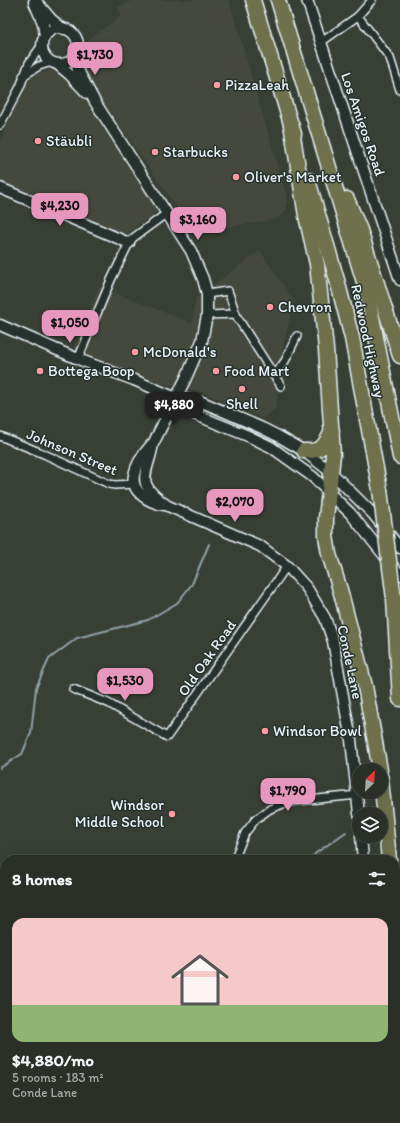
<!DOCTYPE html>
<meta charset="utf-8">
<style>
:root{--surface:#2a3028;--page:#323830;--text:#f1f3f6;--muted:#a5a9a8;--line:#464b45;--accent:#e797bd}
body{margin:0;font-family:Itim,sans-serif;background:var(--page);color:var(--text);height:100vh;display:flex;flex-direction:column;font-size:15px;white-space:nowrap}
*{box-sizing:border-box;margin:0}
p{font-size:13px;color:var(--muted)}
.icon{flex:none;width:22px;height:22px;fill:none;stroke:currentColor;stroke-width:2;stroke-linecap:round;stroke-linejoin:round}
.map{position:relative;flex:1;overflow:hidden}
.sheet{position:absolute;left:0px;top:855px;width:400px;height:268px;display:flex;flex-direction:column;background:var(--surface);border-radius:16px 16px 0 0;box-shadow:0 4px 16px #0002,0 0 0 1px var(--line)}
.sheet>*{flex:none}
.needle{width:26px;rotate:25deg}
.fabs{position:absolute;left:352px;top:763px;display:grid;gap:8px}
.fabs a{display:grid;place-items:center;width:36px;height:36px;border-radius:50%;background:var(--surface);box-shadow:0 4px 16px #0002,0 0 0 1px var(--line);font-size:20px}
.price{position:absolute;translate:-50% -34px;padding:0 9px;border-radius:8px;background:var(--accent);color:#111;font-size:13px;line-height:26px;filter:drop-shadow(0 1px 2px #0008)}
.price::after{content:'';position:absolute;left:50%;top:24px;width:12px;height:9px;margin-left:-6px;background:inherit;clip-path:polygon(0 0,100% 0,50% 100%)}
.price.selected{background:#222;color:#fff}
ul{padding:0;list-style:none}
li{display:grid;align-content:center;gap:8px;height:212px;padding:0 12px}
li span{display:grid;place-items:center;height:124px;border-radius:12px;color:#555}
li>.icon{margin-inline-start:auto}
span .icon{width:72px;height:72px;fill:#fffc;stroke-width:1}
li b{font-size:17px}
h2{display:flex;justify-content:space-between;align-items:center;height:48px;padding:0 12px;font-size:17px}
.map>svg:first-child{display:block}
.built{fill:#454a3d}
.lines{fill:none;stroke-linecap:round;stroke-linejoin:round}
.stream{stroke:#90a1a8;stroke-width:2}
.street-casing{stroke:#e8f1f8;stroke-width:10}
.secondary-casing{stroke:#e8f1f8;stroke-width:13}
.highway-casing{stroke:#e8f1f8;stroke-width:17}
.street{stroke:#26332d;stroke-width:7}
.secondary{stroke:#26332d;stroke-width:10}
.highway{stroke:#6e714b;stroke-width:14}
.highway-bridge-casing{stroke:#e8f1f8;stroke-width:17;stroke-linecap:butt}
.highway-bridge{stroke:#6e714b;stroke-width:14}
.poi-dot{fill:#ff9aa2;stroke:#26332d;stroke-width:1.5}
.labels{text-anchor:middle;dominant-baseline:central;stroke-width:3;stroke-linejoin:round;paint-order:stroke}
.poi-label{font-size:15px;fill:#e8f1f8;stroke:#26332d;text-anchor:start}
.street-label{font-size:15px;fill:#e8f1f8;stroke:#26332d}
</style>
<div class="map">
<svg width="400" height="1123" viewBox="0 0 400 1123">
<rect width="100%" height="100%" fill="#384036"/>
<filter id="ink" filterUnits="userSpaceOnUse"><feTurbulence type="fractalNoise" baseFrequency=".025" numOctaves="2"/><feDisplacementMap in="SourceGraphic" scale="8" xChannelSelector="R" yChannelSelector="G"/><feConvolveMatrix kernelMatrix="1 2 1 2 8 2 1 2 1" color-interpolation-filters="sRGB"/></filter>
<g filter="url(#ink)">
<g class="built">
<polygon points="134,0 229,0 287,198 286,210 277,219 207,230 197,236 83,73 80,63 81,53 91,37 122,16 118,7"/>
<polygon points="55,70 78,91 159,210 124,235 0,184 0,142 25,84 39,73"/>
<polygon points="260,251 294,301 282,350 276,406 274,410 263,418 205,393 157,382 72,354 99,287 192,323 196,298"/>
</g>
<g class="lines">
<g class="stream">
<polyline points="0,768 22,754 31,733 36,688 49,659 77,638 148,620 177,603 192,584 209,544"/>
<polyline points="310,860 316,853 346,832"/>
<polyline points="154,1123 172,1118"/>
</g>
<defs>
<g id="street">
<polyline points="358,16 390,58 400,90"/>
<polyline points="320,43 358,16 372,0"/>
<polyline points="23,76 39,66 52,62"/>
<polyline points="0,125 20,87 29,63 42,45"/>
<polyline points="207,294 228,291 237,317 281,386"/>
<polyline points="207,315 236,314"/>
<polyline points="78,359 111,280 129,243 133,238 167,213"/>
<polyline points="274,376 285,361 297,336"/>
<polyline points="0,436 44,454 109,484 115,485 135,484"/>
<polyline points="73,689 108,703 167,737 287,566"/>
<polyline points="234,860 245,833 256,819 270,809 288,802 358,795"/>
<polyline points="0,948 5,951"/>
<polyline points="0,1035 5,1021"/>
<polyline points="0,1070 5,1084"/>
<polyline points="22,1118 23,1123"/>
<polyline points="125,1123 129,1118"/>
</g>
<g id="secondary">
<polyline points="35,0 51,19 63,29"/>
<polyline points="307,0 400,280"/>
<polyline points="34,2 43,23 45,36"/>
<circle cx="60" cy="46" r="18"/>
<path d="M75,55L78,70L95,102L191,251L203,279L207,294V315L202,341L186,378L153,444C147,477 133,482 168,506L260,546L287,566L307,588L325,618L333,641L351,740L359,814"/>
<polyline points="57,64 70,75 87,93"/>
<polyline points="0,188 129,243"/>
<polyline points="0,325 78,359 134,380 176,398 202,402 262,428 278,436 304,451 332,473 373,514 400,548"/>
<polyline points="177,399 196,415 248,436 271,447 313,477 350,513 400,575"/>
<path d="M151,445C144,453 136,464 134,475C130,492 150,503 164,505"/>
<polyline points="361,836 363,860"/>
<polyline points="384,1118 384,1123"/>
</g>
<g id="highway">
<polyline points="253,0 294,134"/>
<polyline points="278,0 367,292 400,457"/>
<polyline points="291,124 306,216 317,264 326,349 333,455 326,518 326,536 329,554 341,593 365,686 380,770"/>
<polyline points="308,180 337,280 352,338 380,490"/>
<polyline points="347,199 360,230 400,356"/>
<path d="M304,451C321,452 325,446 332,431"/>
<polyline points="394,599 400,699"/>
<polyline points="381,778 389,860"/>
<polyline points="395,962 400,1028"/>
</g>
</defs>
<use href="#street" class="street-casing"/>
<use href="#secondary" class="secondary-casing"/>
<use href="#highway" class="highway-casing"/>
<use href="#street" class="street"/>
<use href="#secondary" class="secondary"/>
<use href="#highway" class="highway"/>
<defs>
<polyline id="highway-bridge" points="380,490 394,599"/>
</defs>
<use href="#highway-bridge" class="highway-bridge-casing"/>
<use href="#highway-bridge" class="highway-bridge"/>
</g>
</g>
<g class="poi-dot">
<circle cx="217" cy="85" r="4"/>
<circle cx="38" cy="141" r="4"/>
<circle cx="155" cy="152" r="4"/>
<circle cx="236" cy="177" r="4"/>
<circle cx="270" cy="307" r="4"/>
<circle cx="135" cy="352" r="4"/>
<circle cx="40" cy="371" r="4"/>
<circle cx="216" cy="371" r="4"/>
<circle cx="242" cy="389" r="4"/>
<circle cx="265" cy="731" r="4"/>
<circle cx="172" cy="814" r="4"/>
</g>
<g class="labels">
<g class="poi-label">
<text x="225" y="85">PizzaLeah</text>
<text x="46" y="141">Stäubli</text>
<text x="163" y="152">Starbucks</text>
<text x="244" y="177">Oliver's Market</text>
<text x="278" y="307">Chevron</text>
<text x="143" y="352">McDonald's</text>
<text x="48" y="371">Bottega Boop</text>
<text x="224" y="371">Food Mart</text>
<text x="242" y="404" text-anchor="middle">Shell</text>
<text x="273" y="731">Windsor Bowl</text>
<text x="164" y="805" text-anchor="end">Windsor<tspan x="164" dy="17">Middle School</tspan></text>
</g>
<g class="street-label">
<text transform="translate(363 124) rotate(71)">Los Amigos Road</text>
<text transform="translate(368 341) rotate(78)">Redwood Highway</text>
<text transform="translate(72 452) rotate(23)">Johnson Street</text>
<text transform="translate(207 658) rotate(-55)">Old Oak Road</text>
<text transform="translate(350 662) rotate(78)">Conde Lane</text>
</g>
</g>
</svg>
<div class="fabs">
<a><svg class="needle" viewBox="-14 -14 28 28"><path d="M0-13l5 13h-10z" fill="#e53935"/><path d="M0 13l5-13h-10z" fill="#a5a9a8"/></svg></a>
<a><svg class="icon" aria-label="layers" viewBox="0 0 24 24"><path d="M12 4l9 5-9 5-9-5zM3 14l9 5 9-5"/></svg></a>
</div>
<b class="price" style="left:95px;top:76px">$1,730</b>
<b class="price" style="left:60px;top:227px">$4,230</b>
<b class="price" style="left:198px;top:241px">$3,160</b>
<b class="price" style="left:70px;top:344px">$1,050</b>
<b class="price selected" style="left:174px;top:426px">$4,880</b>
<b class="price" style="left:235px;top:523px">$2,070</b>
<b class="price" style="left:125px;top:702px">$1,530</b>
<b class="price" style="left:288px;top:812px">$1,790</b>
<section class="sheet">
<h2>8 homes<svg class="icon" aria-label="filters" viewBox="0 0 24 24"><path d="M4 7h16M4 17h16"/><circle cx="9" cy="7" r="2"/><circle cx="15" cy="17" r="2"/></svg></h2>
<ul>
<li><span style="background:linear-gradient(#f6c9c9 70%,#8fb573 0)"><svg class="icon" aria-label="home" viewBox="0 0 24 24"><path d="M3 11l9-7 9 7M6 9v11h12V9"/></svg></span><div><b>$4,880/mo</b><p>5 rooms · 183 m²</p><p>Conde Lane</p></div></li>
</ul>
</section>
</div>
